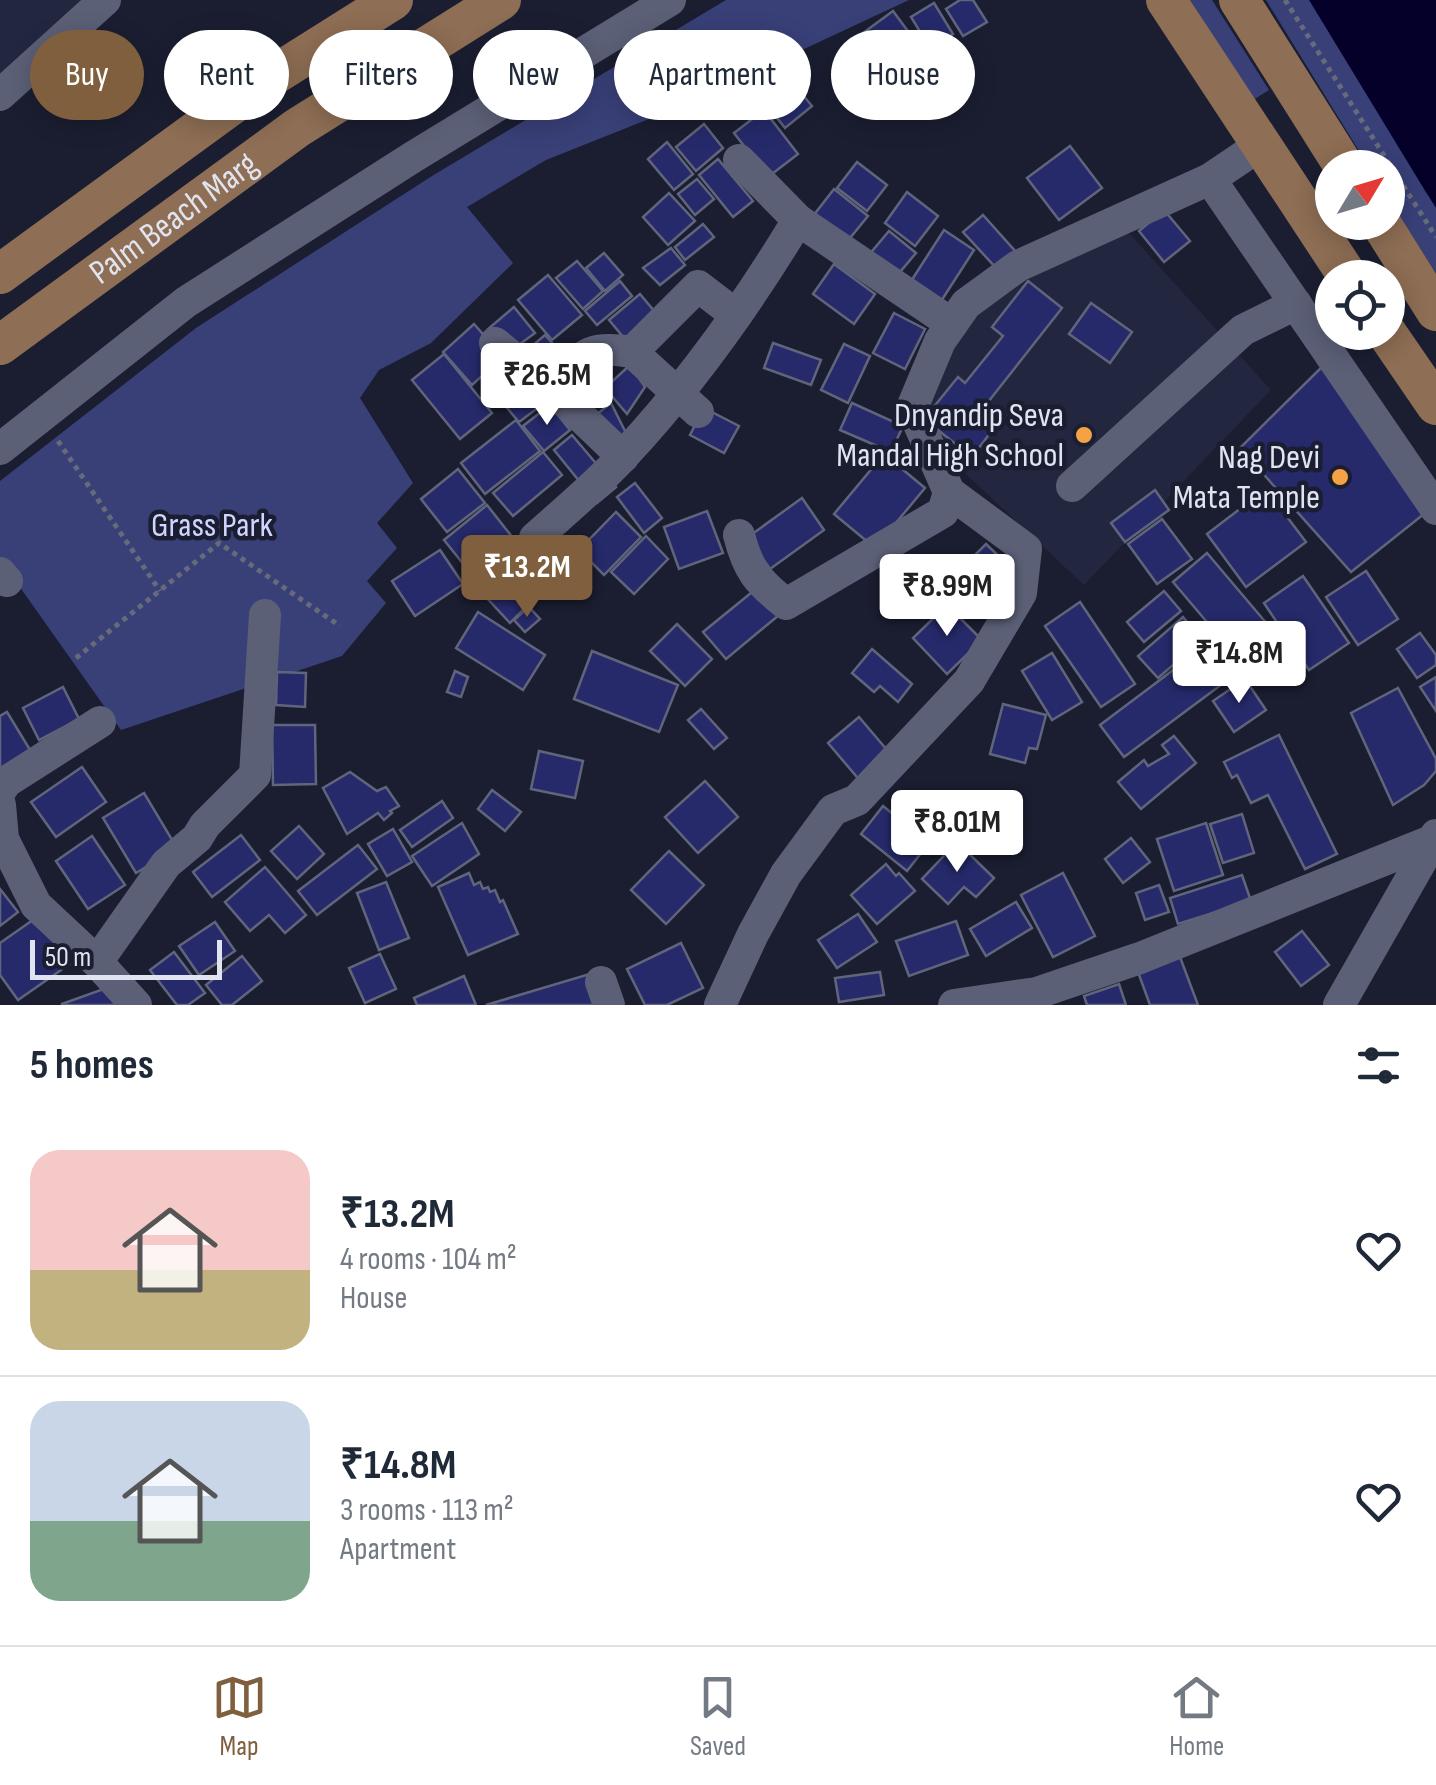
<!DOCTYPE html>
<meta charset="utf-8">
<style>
:root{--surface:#fff;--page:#f6f6f7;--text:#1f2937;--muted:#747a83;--line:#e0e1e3;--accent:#7f5f3e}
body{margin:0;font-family:"Sofia Sans Condensed",sans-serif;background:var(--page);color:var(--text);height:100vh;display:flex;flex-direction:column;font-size:38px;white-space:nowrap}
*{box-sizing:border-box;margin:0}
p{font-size:32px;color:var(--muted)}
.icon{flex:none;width:55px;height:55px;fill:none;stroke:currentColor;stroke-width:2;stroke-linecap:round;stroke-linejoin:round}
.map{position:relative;height:1005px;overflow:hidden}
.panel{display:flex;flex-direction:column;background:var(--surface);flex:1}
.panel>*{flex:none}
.top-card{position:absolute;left:30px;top:30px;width:1378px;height:90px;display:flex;gap:20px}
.needle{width:65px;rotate:52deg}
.tools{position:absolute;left:1315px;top:150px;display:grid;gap:20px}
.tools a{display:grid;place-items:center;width:90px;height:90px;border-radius:50%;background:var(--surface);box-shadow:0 5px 25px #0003;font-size:50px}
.scale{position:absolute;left:30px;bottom:25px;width:192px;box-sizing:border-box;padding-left:10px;border:5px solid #e0e3f0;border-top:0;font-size:28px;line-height:35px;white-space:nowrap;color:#e0e3f0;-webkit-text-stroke:8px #1b1e31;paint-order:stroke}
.price{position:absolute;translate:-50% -85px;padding:0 22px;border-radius:10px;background:#fff;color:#222;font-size:32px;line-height:65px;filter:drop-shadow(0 2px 5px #0008)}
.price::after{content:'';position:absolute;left:50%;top:60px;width:30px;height:22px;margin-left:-15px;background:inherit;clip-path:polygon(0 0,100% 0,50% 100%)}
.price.on{background:var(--accent);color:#fff}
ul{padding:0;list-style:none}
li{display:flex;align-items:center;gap:30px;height:250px;padding:0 30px}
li+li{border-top:2px solid var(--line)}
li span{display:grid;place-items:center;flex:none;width:280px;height:200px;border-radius:30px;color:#555}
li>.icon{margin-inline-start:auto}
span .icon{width:120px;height:120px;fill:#fffc;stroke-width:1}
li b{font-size:42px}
h2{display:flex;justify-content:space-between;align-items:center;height:120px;padding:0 30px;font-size:42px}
.pill{padding:0 35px;border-radius:45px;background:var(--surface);box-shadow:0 5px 25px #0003;font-size:35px;line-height:90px}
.pill.on{background:var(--accent);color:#fff}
.tabs{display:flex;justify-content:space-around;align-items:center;height:140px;border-top:2px solid var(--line);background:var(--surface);font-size:28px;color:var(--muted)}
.tabs a{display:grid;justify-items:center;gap:5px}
.tabs .on{color:var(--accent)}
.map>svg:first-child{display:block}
.built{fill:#23263f}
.green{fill:#394078}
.water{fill:#040029}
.building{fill:#262a6b;stroke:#60657c;stroke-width:2.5}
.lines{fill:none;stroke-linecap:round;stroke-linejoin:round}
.path{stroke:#676a7b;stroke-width:5;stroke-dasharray:5 5;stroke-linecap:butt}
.minor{stroke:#5c6077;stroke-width:32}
.major{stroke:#8e6e54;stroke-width:40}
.poi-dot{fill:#f5a246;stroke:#1b1e31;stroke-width:4}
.labels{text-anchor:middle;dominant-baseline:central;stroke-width:9;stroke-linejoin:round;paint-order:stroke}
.street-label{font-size:35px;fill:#e0e3f0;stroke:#1b1e31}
.poi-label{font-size:35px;fill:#e0e3f0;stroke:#1b1e31;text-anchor:end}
.park-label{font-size:35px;fill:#ced6ff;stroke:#1b1e31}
</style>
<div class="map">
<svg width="1436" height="1005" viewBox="0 0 1436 1005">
<rect width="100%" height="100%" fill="#1b1e31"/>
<g class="built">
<polygon points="0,0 86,0 0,78"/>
<polygon points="1129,233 1271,390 1084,585 953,462 927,408 952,351 977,315 1033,276"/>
</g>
<g class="green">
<polygon points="726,0 909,0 804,49 739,62 659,115 546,160 467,207 513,263 431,343 379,370 360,398 413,483 377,523 397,548 367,581 386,603 342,656 121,730 0,559 0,481 196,328 432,176"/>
<polygon points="1190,0 1212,0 1269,90 1253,100"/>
<polygon points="1266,0 1436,0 1436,273 1388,198 1388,168 1369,167"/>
</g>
<polygon class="water" points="1309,0 1436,0 1436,208 1424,189"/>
<g class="building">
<polygon points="960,0 973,0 987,22 963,36 946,9"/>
<polygon points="934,3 953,34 930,48 911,17"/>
<polygon points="893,11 947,84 917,107 863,33"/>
<polygon points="792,82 812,106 785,128 766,104"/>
<polygon points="764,110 798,154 768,177 734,133"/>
<polygon points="704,124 723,148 696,171 676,147"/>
<polygon points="667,142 693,174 674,190 648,159"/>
<polygon points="1070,146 1102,188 1059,220 1027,178"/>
<polygon points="718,159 753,201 733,217 699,175"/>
<polygon points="857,162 887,185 867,211 837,188"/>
<polygon points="697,179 714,199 695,215 678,194"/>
<polygon points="834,189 868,216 846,243 813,216"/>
<polygon points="907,192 938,216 915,246 885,223"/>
<polygon points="669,193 695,221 668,245 643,217"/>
<polygon points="1164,210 1190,241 1164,262 1139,231"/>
<polygon points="983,215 1016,252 997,269 963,232"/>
<polygon points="703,224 714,237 685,260 675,247"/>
<polygon points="944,230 974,250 936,309 906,289"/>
<polygon points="889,231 916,253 895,278 868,256"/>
<polygon points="671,248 685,265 660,285 643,268"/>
<polygon points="604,253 623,275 605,291 586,268"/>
<polygon points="577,261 603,291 583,309 556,278"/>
<polygon points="834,264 875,294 854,324 813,294"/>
<polygon points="548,275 582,315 552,340 518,300"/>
<polygon points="620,281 632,296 597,325 585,311"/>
<polygon points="1028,281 1062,308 981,411 997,424 972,457 924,419 958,377 965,383 1003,336 992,327"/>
<polygon points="640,294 660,318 629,344 609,320"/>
<polygon points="1091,303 1132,332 1110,363 1069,334"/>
<polygon points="514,307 535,333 509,352 488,329"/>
<polygon points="894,313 925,329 905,369 873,353"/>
<polygon points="474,324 503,357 472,385 443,352"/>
<polygon points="545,335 570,363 551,380 525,352"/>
<polygon points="773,343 821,360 811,385 764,368"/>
<polygon points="844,344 870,356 848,403 821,390"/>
<polygon points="444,354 492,413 460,439 412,380"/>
<polygon points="1332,357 1434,506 1351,572 1240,448"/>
<polygon points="630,365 645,387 627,414 605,388"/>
<polygon points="520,375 547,401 519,422 496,395"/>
<polygon points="611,403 626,433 618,446 591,419"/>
<polygon points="852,403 903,426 891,452 840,430"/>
<polygon points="550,405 570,430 544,451 523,426"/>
<polygon points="704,408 739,426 724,453 690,435"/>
<polygon points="516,420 540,451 485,494 461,463"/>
<polygon points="572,435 616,487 597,503 554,450"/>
<polygon points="543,452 562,475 513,516 493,493"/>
<polygon points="884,454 925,488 875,548 834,514"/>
<polygon points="458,469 485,503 447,532 421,499"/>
<polygon points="635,483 662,518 644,533 617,497"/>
<polygon points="1266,489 1306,542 1246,587 1207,534"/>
<polygon points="1155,490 1169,510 1125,542 1111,523"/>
<polygon points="802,498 824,530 770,569 748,537"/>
<polygon points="487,505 528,557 485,591 444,540"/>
<polygon points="707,511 723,553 679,569 664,527"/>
<polygon points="616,512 641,537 604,575 579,550"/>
<polygon points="1162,519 1192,559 1157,584 1128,544"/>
<polygon points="646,536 668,559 634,594 611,572"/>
<polygon points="558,542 578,564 547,591 528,570"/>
<polygon points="986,544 1013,570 972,610 946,584"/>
<polygon points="440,550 463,584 415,616 392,581"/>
<polygon points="1207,553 1268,625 1234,654 1173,582"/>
<polygon points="1366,571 1398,619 1358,645 1326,597"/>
<polygon points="1303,576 1349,643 1309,670 1264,603"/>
<polygon points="501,581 525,608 510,623 485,596"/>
<polygon points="757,588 779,615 726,659 703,632"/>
<polygon points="1164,591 1181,611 1144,642 1127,622"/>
<polygon points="1080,602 1135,684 1101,707 1045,626"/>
<polygon points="947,605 982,640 947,674 913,638"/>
<polygon points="529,607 540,619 525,632 514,620"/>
<polygon points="478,612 545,655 523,690 456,648"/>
<polygon points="1183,617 1202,640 1158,678 1138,656"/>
<polygon points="677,624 712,659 685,686 650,651"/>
<polygon points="1420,633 1436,655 1436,665 1417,678 1397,649"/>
<polygon points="1209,643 1233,676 1124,757 1100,725"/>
<polygon points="872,649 912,684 898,702 880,686 874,692 852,673"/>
<polygon points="592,651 678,685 659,732 574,699"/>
<polygon points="1052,653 1082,702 1052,720 1022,671"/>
<polygon points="455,671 468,677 461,697 447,692"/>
<polygon points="277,672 306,673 305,707 276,705"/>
<polygon points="1436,677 1436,711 1420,687"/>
<polygon points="1245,679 1266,710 1234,732 1213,701"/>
<polygon points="63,687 79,719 39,740 23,708"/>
<polygon points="1398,688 1436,759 1436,771 1424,785 1393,805 1351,713"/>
<polygon points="1003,704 1046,715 1037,749 1029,748 1025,763 990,754"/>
<polygon points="701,709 727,738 714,749 688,720"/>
<polygon points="7,712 35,758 0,778 0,716"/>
<polygon points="859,717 893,757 862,783 828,743"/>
<polygon points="272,725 315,725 316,784 273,785"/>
<polygon points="1279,735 1337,854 1305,869 1268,795 1251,803 1237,775 1232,778 1224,762"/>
<polygon points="1174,736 1196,763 1141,809 1118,782 1144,760 1148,766 1169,754 1162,745"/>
<polygon points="539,751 583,761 575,798 531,789"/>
<polygon points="82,767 106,802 56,837 31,802"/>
<polygon points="350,772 377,791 386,787 399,806 390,811 392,813 384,820 378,813 347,834 323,788"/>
<polygon points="705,781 738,817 698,853 665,817"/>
<polygon points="492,790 521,812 505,831 478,809"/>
<polygon points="144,793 177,848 136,873 103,818"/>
<polygon points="442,801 453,818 412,847 400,830"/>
<polygon points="883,806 929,843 907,871 861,834"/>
<polygon points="1242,814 1254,853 1223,863 1210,824"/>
<polygon points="462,823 479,854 432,886 412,856"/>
<polygon points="1206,823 1223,875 1174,891 1157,839"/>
<polygon points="299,826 324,854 297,879 271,851"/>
<polygon points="393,829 412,862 387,876 368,844"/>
<polygon points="241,835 260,860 212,897 193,872"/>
<polygon points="92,836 125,885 88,909 56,861"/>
<polygon points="1131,838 1150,862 1123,883 1105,859"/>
<polygon points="957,842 994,878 976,897 964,887 948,904 922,879"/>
<polygon points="358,845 377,869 317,915 298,891"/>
<polygon points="669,851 704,885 666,924 631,890"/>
<polygon points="886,864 896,876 899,873 915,891 877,924 851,895"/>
<polygon points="265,867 306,915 285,933 269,915 250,931 225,902"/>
<polygon points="469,873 474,885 480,882 483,889 488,887 490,892 495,890 500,902 503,900 518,934 468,955 438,887"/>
<polygon points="1063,873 1095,936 1053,957 1021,895"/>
<polygon points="1242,875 1251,901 1178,924 1170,898"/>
<polygon points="386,882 409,938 379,950 357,893"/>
<polygon points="1159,885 1169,912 1145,920 1136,893"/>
<polygon points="0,889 18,912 0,926"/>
<polygon points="1016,902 1032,928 986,956 970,929"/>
<polygon points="858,914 877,942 837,968 818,940"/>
<polygon points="40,915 74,961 18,1000 0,975 0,943"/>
<polygon points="956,921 968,955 909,976 896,941"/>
<polygon points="215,922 235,951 199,975 179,946"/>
<polygon points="1302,931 1329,965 1301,986 1275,952"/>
<polygon points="681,943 703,988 667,1005 645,1005 627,969"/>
<polygon points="174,952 205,993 188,1005 177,1005 150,970"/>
<polygon points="380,954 396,989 365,1003 349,968"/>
<polygon points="242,956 262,981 232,1005 222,1005 206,985"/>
<polygon points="1180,957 1198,1005 1150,1005 1138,972"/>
<polygon points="880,972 884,995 839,1002 835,978"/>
<polygon points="593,973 601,1005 486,1005"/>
<polygon points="464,976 476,1005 417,1005 414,998"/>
<polygon points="1119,984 1126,1005 1087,1005 1084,996"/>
<polygon points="109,987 115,1005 62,1005 62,1004"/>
</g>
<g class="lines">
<g class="path">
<polyline points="1285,0 1436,237"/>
<polyline points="58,441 160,591"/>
<polyline points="76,658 219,543 340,626"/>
</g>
<g class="minor">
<polyline points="0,95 105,0"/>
<polyline points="739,160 798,220 952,324"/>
<polyline points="1210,179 1436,509"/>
<polyline points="495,343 553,390 623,457"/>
<polyline points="632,352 698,412"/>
<path d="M553,390C583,357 583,344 632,352L698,286L736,315"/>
<polyline points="0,449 186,302 413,157 670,0"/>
<polyline points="1072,486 1243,330 1296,304"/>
<path d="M739,535C748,570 757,581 786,604L943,512L949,492L912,408L940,341L966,304L1018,266L1210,179L1259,146"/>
<path d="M535,538C565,511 598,484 625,454C691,383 748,303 798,220"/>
<polyline points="0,573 7,581"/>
<polyline points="0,791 6,782 100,722"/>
<polyline points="0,805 3,839 36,905 97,962 136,1005"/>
<polyline points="97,962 166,864 197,838 205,825 255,775 265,615"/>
<polyline points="601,982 609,1005"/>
<polyline points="720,1005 753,934 786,874 833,810 857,800 969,681 1021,593 1026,549 949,492"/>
<polyline points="954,1005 1037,993 1140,958 1436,839"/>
<polyline points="1339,1005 1436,835"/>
</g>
<g class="major">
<polyline points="1166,0 1349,278"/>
<polyline points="1239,0 1345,168"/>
<polyline points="1380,222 1436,311"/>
<polyline points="0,274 266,80 393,0"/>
<polyline points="1386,332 1436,405"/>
<path id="s1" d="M0,345L297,128L501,0"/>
</g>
</g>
<g class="poi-dot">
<circle cx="1084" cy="435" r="10"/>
<circle cx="1340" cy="477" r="10"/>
</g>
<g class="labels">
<g class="street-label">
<text stroke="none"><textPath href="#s1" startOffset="215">Palm Beach Marg</textPath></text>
</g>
<g class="poi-label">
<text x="1064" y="415">Dnyandip Seva<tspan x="1064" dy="40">Mandal High School</tspan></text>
<text x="1320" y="457">Nag Devi<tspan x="1320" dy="40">Mata Temple</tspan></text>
</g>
<g class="park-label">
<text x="212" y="525">Grass Park</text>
</g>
</g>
</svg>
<div class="tools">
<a><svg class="needle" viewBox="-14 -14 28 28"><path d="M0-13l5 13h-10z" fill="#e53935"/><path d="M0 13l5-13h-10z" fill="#747a83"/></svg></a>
<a><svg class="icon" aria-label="locate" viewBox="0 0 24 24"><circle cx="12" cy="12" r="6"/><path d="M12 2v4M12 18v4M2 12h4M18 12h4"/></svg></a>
</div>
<div class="scale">50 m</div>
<b class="price" style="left:547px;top:428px">₹26.5M</b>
<b class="price on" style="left:527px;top:620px">₹13.2M</b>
<b class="price" style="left:947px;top:639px">₹8.99M</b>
<b class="price" style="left:1239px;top:706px">₹14.8M</b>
<b class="price" style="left:957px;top:875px">₹8.01M</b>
<div class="top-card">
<a class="pill on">Buy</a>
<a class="pill">Rent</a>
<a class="pill">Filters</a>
<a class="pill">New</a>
<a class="pill">Apartment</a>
<a class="pill">House</a>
</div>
</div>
<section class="panel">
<h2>5 homes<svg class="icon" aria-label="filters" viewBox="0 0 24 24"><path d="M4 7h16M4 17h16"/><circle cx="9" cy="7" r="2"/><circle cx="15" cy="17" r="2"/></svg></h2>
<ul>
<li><span style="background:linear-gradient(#f6c9c9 60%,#c2b280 0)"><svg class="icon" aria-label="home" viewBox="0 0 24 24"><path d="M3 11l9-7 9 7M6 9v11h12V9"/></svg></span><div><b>₹13.2M</b><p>4 rooms · 104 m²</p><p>House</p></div><svg class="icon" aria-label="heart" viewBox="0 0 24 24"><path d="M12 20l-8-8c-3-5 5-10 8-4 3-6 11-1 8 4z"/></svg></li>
<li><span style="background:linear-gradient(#c9d6e8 60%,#7fa58c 0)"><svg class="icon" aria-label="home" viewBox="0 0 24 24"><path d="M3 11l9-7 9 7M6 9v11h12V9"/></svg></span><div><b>₹14.8M</b><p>3 rooms · 113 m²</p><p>Apartment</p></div><svg class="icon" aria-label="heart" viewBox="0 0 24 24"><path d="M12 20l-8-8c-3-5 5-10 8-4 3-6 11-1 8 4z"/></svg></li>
</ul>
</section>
<nav class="tabs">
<a class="on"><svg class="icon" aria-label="map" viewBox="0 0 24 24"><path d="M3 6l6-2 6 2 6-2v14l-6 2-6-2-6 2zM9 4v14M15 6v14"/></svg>Map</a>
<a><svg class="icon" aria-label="saved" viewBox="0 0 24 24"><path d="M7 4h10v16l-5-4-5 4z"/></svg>Saved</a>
<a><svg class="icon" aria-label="home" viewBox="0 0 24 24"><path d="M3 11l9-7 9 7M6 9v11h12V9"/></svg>Home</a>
</nav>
